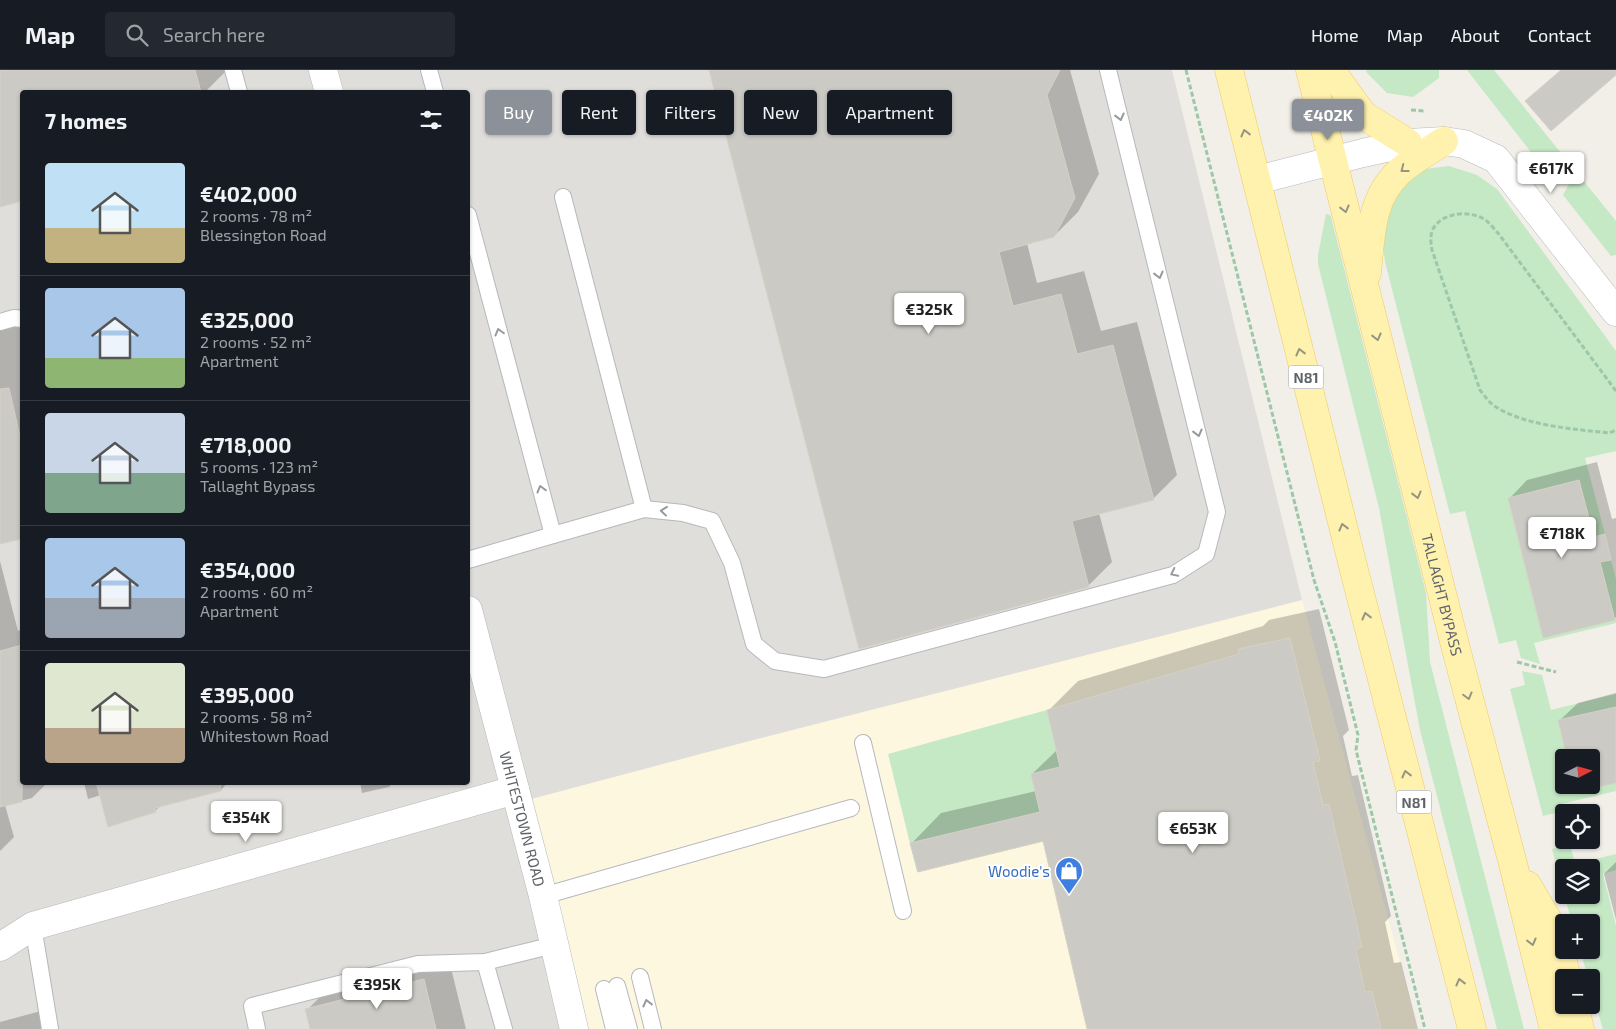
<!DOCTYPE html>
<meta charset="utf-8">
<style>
:root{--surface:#171b24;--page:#242831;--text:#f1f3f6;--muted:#9ea1a6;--line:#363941;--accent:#8c9099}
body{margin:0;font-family:"Exo 2",sans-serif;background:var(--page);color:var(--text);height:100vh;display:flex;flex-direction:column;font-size:19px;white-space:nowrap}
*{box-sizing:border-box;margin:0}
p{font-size:16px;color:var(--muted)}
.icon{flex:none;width:28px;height:28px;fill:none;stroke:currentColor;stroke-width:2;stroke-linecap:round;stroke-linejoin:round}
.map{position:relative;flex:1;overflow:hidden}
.panel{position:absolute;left:20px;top:20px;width:450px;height:695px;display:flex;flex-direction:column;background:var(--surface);border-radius:5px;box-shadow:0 1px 4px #0004}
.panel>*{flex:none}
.banner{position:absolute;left:485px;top:20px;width:475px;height:45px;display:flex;gap:10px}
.needle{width:32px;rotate:84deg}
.buttons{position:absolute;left:1555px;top:679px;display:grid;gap:10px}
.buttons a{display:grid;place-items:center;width:45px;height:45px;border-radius:5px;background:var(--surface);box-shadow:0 1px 4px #0004;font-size:25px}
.price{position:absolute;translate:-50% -42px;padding:0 11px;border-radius:5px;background:#fff;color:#222;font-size:16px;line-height:32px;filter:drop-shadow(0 1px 2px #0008)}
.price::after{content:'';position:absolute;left:50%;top:30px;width:15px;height:11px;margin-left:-8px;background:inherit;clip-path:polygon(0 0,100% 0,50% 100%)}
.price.selected{background:var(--accent);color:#fff}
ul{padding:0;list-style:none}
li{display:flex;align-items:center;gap:15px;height:125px;padding:0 25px}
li+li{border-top:1px solid var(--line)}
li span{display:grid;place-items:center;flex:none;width:140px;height:100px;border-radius:5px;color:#555}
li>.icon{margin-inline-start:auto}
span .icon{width:60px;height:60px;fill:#fffc;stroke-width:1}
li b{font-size:21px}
h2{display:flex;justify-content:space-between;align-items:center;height:60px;padding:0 25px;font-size:21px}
.chip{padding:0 18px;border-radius:5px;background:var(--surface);box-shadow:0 1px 4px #0004;font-size:18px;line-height:45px}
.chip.selected{background:var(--accent);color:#fff}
header{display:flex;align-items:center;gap:30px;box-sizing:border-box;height:70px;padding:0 25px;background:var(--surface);border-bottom:1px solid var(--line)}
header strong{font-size:24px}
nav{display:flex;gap:28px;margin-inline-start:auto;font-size:18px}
.search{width:350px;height:45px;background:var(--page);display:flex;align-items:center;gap:12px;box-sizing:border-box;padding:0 18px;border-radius:5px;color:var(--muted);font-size:19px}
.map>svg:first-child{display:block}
.commercial{fill:#fef7e0}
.industrial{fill:#e0deda;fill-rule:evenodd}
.green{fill:#c5e8c5}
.shadow{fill:#0003}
.building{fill:#cccac5;stroke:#d6d1c6}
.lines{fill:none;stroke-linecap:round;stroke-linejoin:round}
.lane-casing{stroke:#b5b8bc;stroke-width:18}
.street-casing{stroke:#b5b8bc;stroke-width:29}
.secondary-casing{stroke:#b6babf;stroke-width:29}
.primary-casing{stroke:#f2c960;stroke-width:29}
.path{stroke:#9cc7a9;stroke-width:3;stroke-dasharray:5 2.5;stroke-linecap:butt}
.lane{stroke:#fff;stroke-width:16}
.street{stroke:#fff;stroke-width:28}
.secondary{stroke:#fff;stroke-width:28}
.primary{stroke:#fff2af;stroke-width:28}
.oneway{stroke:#979a9d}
.oneway2{stroke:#979581}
.labels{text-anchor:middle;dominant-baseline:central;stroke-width:4;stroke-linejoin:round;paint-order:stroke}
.shield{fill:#fff;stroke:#8f9295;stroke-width:1}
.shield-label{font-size:14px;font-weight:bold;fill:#5f6368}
.street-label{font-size:15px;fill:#5f6368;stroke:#fff}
.shop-label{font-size:15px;fill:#366cbe;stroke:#fff;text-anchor:end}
</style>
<header>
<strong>Map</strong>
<div class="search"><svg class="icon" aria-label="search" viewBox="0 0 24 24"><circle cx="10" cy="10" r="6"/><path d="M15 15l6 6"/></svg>Search here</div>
<nav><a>Home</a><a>Map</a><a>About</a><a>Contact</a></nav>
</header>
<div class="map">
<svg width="1616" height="959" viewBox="0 0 1616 959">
<rect width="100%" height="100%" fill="#f1efe8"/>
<polygon class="commercial" points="1302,530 1418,959 575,959 519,732 753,670"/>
<path class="industrial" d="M0,0H1172L1302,530L753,670L520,732L575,959H0ZM22,22H468V712H22Z"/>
<g class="green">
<polygon points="1366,0 1439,0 1439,8 1413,27 1387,23 1367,3"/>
<polygon points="1467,0 1494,0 1616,151 1616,185 1611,186 1563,125 1569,114 1547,93 1541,95"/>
<polygon points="1449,96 1477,105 1497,119 1616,281 1616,381 1585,388 1605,464 1594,467 1579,410 1508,428 1543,568 1614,550 1600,492 1611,490 1616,509 1616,553 1534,573 1540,594 1521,588 1516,570 1499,574 1465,441 1450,444 1385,192 1381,159 1385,140 1407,108 1425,99"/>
<polygon points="1326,144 1330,145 1331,147 1426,523 1430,592 1524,959 1497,959 1420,660 1379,438 1318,194 1318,185"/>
<polygon points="1522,601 1542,605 1551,640 1616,624 1616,637 1558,651 1567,687 1564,688 1564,715 1574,715 1576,722 1616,713 1616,721 1557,735 1559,742 1543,746 1510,619 1525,615"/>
<polygon points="1047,640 1075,764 917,802 888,684"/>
<polygon points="1570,774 1575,794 1616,784 1616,800 1603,804 1616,856 1616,959 1603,959 1591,920 1591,908 1588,907 1580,880 1591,880 1591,852 1572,852 1564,825 1591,825 1591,798 1564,798 1564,824 1552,779"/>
</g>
<g class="shadow">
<polygon points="0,0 225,0 225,2 205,22 22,22 22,130 0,136"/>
<polygon points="710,0 1070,0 1099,104 1078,142 1054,166 1027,173 1037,213 1084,201 1101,261 1137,252 1177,405 1153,429 1099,443 1112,492 1088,516"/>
<polygon points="19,245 22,260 22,467 0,473 0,250"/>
<polygon points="1597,392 1612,449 1616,448 1616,547 1614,549 1509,429 1527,410"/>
<polygon points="0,491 18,561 22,559 22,712 48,712 32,728 5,735 14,767 0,781"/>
<polygon points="1319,539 1349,660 1343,666 1352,706 1358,705 1391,846 1385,852 1394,893 1401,892 1418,959 1088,959 1044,770 912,773 941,743 1036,721 1032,704 1057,680 1048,641 1078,611 1263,556 1269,550"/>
<polygon points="1616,623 1616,711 1576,721 1575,715 1591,715 1591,688 1559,651 1578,633"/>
<polygon points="84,712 228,712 221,720 162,734 155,741 101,725 88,729"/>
<polygon points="360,712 393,712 389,717 362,723"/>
<polygon points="1616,792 1616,850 1604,804"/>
<polygon points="448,886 466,959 311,959 307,940 331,916"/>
<polygon points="52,938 57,959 0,959 0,952"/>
</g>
<g class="building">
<polygon points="0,0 195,0 201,22 22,22 22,131 0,137"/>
<polygon points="709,0 1060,0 1047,25 1075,128 1054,167 999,182 1013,236 1061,224 1077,284 1113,275 1154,430 1072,451 1089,517 859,579"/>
<polygon points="1561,0 1616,0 1616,5 1551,61 1525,31"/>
<polygon points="9,318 22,375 22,469 0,474 0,319"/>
<polygon points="1579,410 1594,467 1605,464 1611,490 1600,492 1615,550 1543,568 1508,428"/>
<polygon points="1290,568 1320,691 1313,692 1323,735 1329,734 1362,877 1356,879 1365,922 1372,921 1381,959 1087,959 1043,771 918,802 910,773 1040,742 1031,704 1060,697 1047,640 1239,584 1238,579"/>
<polygon points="22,575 22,732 0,737 0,581"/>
<polygon points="1616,637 1616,713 1575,722 1574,715 1591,715 1591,688 1567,688 1558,650"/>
<polygon points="96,712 220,712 221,721 155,738 156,742 108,757"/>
<polygon points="424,909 436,959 310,959 305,939"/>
</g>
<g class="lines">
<defs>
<g id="lane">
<polyline points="233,0 239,22"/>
<polyline points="429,0 435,22"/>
<polyline points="563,127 644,439"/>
<polyline points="468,145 553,465 644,439 683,443 712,451 732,493 754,574 775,591 824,599 1173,505 1206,484 1217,442 1108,0"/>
<polyline points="0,252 14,248 22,249"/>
<polyline points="468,490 553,465"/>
<polyline points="863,673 903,841"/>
<polyline points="543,826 851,738"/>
<polyline points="33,856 50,959"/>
<polyline points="485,892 504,959"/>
<polyline points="640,907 653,959"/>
<polyline points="617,916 629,959"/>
<polyline points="604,919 614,959"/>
<polyline points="257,959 252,936 418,894 485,892 554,875"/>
</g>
<g id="street">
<polyline points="323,0 329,22"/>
<path id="s1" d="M468,540L543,826L574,959"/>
<polyline points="0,877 33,856 515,720"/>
</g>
<polyline id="secondary" points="1257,110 1363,83 1408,73 1444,71 1464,74 1496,89 1616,242"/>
<g id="primary">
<polyline points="1229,0 1355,504 1472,959"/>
<path id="s2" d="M1310,0L1456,579L1512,790L1554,959"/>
<polyline points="1334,0 1335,6 1363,45 1408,73"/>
<path d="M1367,203C1371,166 1370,129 1399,102C1412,90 1429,81 1444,71"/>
<polyline points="1527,815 1556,864 1567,908"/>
<polyline points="1574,935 1580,959"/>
</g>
</defs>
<use href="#lane" class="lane-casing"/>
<use href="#street" class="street-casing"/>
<use href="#secondary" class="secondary-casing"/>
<use href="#primary" class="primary-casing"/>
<g class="path">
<polyline points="1186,0 1314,510 1335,572 1358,665 1356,680 1425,959"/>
<polyline points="1411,40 1425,41"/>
<path d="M1616,321L1498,163C1494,159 1489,152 1484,149C1469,140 1440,142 1432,161C1430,168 1431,174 1432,180L1480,320C1485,326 1489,333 1496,337C1526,356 1574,359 1609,363L1616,360"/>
<polyline points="1517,592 1556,602"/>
</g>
<use href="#lane" class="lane"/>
<use href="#street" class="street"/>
<use href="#secondary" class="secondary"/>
<use href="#primary" class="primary"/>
</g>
<defs><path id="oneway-chevron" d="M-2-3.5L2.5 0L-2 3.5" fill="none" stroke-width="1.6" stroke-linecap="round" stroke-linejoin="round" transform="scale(1.25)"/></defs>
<g class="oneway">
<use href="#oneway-chevron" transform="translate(1120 47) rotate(76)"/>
<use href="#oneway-chevron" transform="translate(1159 205) rotate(76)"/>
<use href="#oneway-chevron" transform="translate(499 262) rotate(-105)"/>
<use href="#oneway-chevron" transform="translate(1198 363) rotate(76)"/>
<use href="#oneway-chevron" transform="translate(541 419) rotate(-105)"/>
<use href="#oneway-chevron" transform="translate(664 441) rotate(-174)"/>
<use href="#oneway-chevron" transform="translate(1174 503) rotate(154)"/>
<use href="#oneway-chevron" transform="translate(647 933) rotate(-104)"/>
</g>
<g class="oneway2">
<use href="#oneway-chevron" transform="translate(1245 63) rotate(-104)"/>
<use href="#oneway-chevron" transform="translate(1404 99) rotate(142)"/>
<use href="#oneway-chevron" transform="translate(1345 139) rotate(76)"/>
<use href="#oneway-chevron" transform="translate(1377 267) rotate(76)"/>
<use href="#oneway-chevron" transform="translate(1300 282) rotate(-104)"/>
<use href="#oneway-chevron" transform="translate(1417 425) rotate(76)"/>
<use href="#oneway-chevron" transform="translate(1343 457) rotate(-104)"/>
<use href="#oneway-chevron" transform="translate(1366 546) rotate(-104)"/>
<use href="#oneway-chevron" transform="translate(1468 626) rotate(75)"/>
<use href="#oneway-chevron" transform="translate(1406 704) rotate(-104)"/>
<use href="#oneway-chevron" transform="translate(1532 872) rotate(76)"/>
<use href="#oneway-chevron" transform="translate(1460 912) rotate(-104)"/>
</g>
<defs>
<symbol id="shop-pin" viewBox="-11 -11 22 30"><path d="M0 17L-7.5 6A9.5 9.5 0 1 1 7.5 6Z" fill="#3f7fe0" stroke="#fff"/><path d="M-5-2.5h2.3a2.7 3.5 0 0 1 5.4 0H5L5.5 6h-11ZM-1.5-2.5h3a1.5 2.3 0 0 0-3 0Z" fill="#fff"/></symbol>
</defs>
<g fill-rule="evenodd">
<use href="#shop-pin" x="1053" y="785" width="32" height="43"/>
</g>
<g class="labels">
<g class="shield">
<rect x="1288.5" y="295.5" width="35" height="23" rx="4"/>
<rect x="1396.5" y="720.5" width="35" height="23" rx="4"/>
</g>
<g class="shield-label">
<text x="1306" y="307">N81</text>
<text x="1414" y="732">N81</text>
</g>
<g class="street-label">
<text stroke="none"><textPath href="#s2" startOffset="541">TALLAGHT BYPASS</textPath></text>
<text stroke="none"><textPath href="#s1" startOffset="216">WHITESTOWN ROAD</textPath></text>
</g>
<g class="shop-label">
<text x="1050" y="801">Woodie's</text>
</g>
</g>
</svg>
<div class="buttons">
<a><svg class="needle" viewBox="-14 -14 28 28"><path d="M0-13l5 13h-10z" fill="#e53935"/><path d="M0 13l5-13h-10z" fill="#9ea1a6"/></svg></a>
<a><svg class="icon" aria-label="locate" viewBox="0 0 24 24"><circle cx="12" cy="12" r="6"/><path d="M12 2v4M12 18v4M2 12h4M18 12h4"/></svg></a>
<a><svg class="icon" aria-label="layers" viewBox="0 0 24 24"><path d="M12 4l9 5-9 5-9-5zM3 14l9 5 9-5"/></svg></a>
<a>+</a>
<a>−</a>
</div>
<b class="price selected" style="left:1328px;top:71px">€402K</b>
<b class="price" style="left:1551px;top:124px">€617K</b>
<b class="price" style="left:929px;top:265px">€325K</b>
<b class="price" style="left:1562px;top:489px">€718K</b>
<b class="price" style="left:246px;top:773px">€354K</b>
<b class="price" style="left:1193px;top:784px">€653K</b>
<b class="price" style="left:377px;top:940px">€395K</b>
<div class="banner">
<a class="chip selected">Buy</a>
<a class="chip">Rent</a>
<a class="chip">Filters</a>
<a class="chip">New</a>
<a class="chip">Apartment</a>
</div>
<section class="panel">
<h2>7 homes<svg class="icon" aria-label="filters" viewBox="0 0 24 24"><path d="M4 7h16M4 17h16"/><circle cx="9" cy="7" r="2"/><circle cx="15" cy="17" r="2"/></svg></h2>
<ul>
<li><span style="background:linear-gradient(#bfe0f5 65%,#c2b280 0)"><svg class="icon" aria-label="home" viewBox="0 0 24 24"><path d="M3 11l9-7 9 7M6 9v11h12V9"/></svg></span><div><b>€402,000</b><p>2 rooms · 78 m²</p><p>Blessington Road</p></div></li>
<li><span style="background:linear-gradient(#a9c7e8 70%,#8fb573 0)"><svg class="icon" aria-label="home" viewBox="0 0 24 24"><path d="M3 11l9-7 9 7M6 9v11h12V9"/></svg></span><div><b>€325,000</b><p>2 rooms · 52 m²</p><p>Apartment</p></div></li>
<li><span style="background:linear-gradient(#c9d6e8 60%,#7fa58c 0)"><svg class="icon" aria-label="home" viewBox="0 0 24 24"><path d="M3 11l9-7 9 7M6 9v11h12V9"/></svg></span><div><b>€718,000</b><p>5 rooms · 123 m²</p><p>Tallaght Bypass</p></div></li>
<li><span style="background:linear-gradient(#a9c7e8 60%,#9aa5b1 0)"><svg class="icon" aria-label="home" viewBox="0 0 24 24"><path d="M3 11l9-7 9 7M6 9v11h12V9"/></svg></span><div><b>€354,000</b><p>2 rooms · 60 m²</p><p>Apartment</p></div></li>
<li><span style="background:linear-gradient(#dfe7d0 65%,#b9a48a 0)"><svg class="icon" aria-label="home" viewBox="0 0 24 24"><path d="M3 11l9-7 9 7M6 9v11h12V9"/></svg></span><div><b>€395,000</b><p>2 rooms · 58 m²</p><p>Whitestown Road</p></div></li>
</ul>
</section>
</div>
